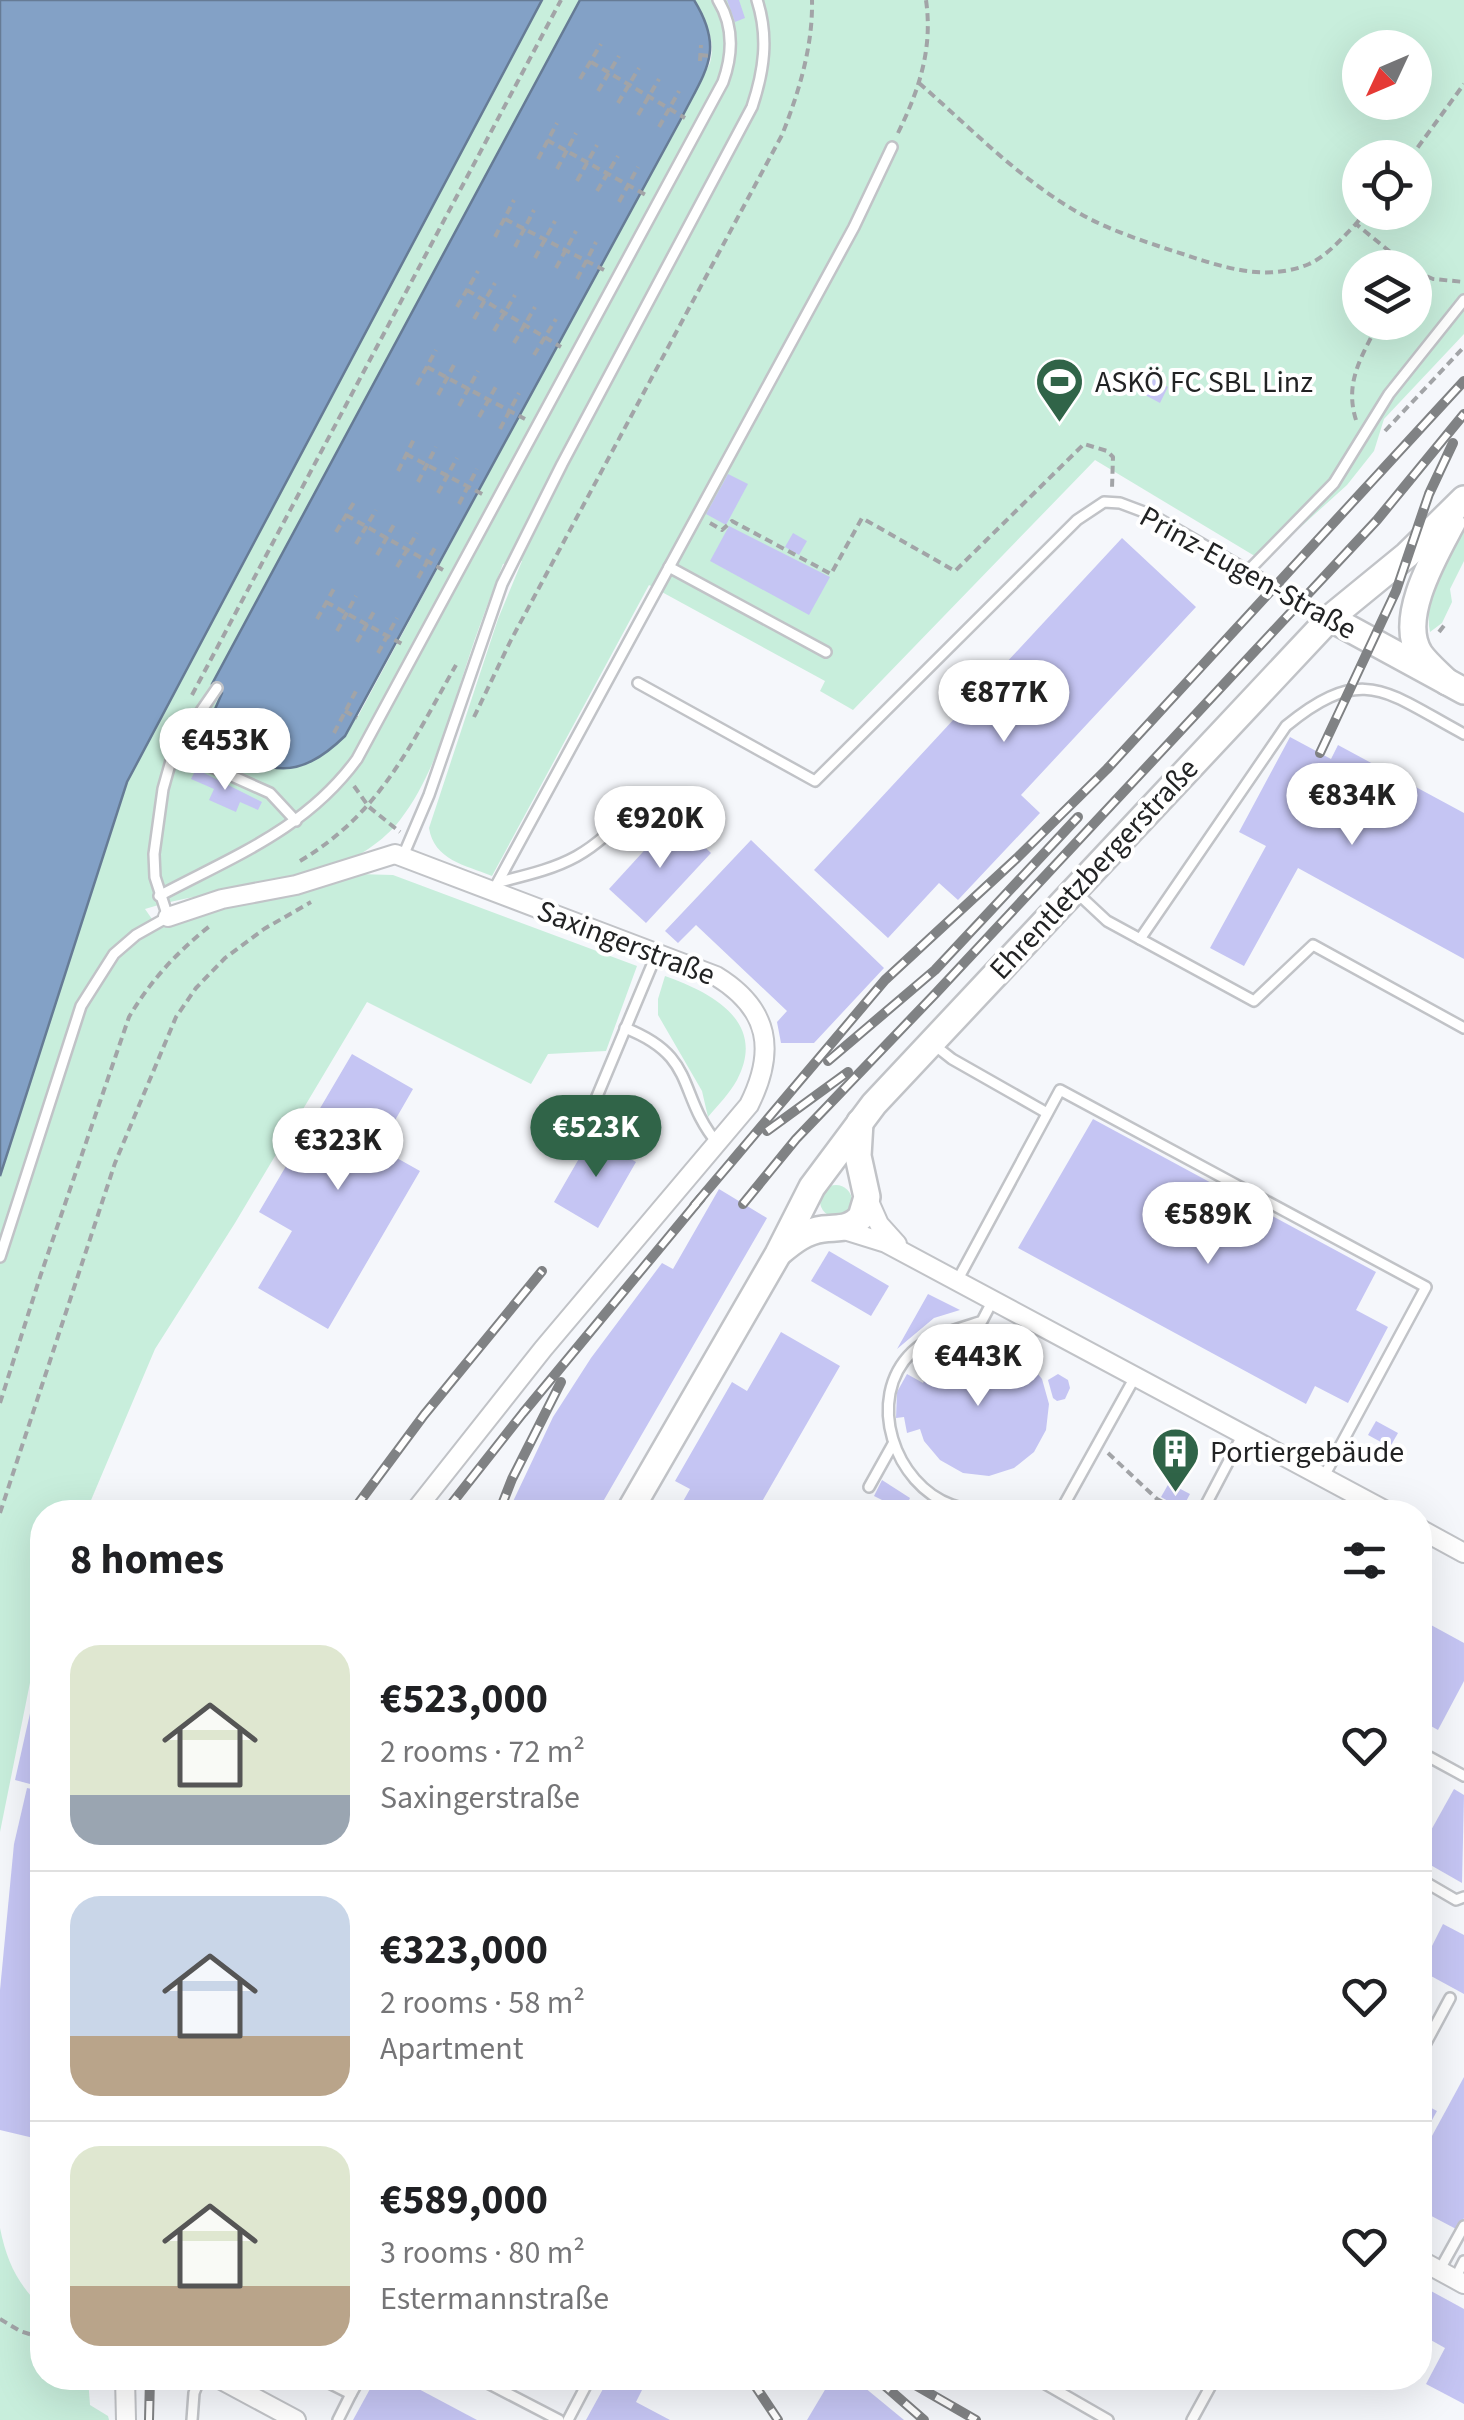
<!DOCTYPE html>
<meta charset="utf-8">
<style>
:root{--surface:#fff;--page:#f2f2f2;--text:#202124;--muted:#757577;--line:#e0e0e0;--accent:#306448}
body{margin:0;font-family:"Source Sans 3",sans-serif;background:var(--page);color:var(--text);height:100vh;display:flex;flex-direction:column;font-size:38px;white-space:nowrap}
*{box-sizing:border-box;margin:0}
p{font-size:32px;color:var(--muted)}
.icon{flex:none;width:55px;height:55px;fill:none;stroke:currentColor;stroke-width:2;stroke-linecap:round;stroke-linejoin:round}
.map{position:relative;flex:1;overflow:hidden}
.drawer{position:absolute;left:30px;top:1500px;width:1402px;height:890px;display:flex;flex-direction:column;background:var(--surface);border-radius:40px;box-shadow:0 10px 40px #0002}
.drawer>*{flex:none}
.needle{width:65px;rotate:226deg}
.controls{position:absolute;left:1342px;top:30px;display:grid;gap:20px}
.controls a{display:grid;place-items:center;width:90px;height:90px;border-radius:50%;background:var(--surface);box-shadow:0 10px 40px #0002;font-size:50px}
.price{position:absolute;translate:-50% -85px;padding:0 22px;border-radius:35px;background:#fff;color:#222;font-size:32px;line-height:65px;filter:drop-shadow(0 2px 5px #0008)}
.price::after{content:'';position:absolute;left:50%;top:60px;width:30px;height:22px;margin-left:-15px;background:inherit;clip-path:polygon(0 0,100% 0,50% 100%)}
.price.selected{background:var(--accent);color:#fff}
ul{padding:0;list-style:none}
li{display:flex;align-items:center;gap:30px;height:250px;padding:0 40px}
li+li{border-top:2px solid var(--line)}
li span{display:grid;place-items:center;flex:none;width:280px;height:200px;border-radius:30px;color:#555}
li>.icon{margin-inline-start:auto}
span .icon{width:120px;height:120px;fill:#fffc;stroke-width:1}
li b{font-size:42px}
h2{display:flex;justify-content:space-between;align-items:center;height:120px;padding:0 40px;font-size:42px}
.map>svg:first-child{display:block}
.green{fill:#c8eedc;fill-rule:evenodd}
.water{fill:#83a1c6;stroke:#667b95;stroke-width:2.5}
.building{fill:#c5c5f3}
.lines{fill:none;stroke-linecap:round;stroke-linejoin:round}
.lane-casing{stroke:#c1c3c7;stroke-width:14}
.street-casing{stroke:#c1c3c7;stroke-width:22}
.secondary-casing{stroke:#c1c3c7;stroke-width:30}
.path{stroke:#a2a4a7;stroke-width:4;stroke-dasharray:8 5;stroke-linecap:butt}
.lane{stroke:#fff;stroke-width:9}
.street{stroke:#fff;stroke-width:18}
.secondary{stroke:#fff;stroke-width:25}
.rail-casing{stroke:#808284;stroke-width:10}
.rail{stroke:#fff;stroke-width:6;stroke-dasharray:19;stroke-linecap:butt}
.labels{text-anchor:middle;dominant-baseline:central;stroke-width:8;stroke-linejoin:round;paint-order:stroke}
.poi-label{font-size:30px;fill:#222324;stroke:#fff;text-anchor:start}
.street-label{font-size:30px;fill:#222324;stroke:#fff}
</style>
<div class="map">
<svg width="1464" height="2420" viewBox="0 0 1464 2420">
<rect width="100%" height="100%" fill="#f5f7fb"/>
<g class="green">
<path d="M542,0H580L212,683L222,692L202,739L266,767L357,718L710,63C716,39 706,20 694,0H1464V334L1384,419L1374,451L1347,485L1263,561L1095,460L853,710L820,691L825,681L649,585L492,876C465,865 434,860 429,828L498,619L522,561L503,564C490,598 477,631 466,666C449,718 434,776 400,820C384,841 356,859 332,868C272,891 206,889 145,909L159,929L194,915L357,874L393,875L637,966L606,1051L548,1054L531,1084L367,1002L235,1223L155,1349L86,1512H42V1623L0,1832V1176L127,782ZM1360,48H1415V102H1360ZM1360,158H1415V212H1360ZM1360,268H1415V322H1360Z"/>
<path d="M1464,526V561L1450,589L1452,602L1442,623L1430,632C1423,599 1447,554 1464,526Z"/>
<path d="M665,976C710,992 768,1021 737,1080C730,1093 718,1105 708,1117L702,1091L658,1015V999Z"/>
<circle cx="836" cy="1201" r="16"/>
<path d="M0,2228C7,2263 18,2284 42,2308V2378H88L90,2405L108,2416L109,2420H0Z"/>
</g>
<g class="water">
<polygon points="0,0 542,0 127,782 0,1176"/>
<path d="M580,0H694C725,50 706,70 682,117L345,736C289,790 263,766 202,739L222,693L212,684Z"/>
</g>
<g class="building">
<polygon points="727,0 739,0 745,18 735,22"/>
<polygon points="1153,379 1168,387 1160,403 1145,395"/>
<polygon points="728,474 748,484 726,525 706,514"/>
<polygon points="729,526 830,577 809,615 710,561"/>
<polygon points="793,533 807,541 799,555 785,547"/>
<polygon points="1122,538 1196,607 1021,795 1040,813 958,900 939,883 888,938 814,870"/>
<polygon points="1290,737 1331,759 1338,745 1464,813 1464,959 1298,868 1244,966 1210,948 1266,846 1239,832"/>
<polygon points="196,769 262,802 258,810 240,802 236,812 209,800 214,789 191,779"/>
<polygon points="674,818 711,853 646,923 609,889"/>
<polygon points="751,840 884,968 814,1043 781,1043 777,1022 787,1011 696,925 678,943 665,931"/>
<polygon points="352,1054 413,1089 379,1148 420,1171 328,1329 258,1288 292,1231 259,1212"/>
<polygon points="1093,1119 1376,1272 1356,1310 1388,1327 1348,1403 1315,1386 1306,1404 1018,1248"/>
<polygon points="601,1129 619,1139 614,1149 636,1162 598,1228 554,1202 592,1136 595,1138"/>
<polygon points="719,1189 767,1218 597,1512 508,1512 553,1417 591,1358 662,1263 673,1269"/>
<polygon points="829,1251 889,1286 871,1316 811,1281"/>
<polygon points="928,1294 960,1310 934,1318 897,1349"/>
<polygon points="781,1332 840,1366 756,1512 677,1512 690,1489 675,1481 732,1382 747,1391"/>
<polygon points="975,1343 1002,1346 1025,1358 1042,1379 1049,1404 1046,1430 1034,1452 1014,1468 989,1476 963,1473 940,1460 924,1441 920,1429 907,1433 904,1417 896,1418 897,1392 907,1374 923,1383 931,1368 951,1351"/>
<polygon points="1058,1374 1068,1380 1070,1388 1065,1399 1057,1401 1053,1398 1048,1380"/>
<polygon points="1376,1421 1398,1433 1390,1447 1368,1435"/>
<polygon points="882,1480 910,1498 904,1511 874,1496"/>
<polygon points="1169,1483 1190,1494 1182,1509 1161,1497"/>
<polygon points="1420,1619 1464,1643 1464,1681 1438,1730 1420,1720"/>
<polygon points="31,1709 42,1711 42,1728 30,1784 15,1780"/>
<polygon points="27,1788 42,1791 42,2140 0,2130 0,1990 14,1844"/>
<polygon points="1454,1789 1464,1795 1462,1883 1420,1859 1420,1850"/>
<polygon points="1443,1924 1464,1935 1464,1994 1420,1970"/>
<polygon points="1464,2077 1464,2218 1458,2230 1420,2210 1420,2158"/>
<polygon points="1420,2102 1437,2111 1420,2142"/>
<polygon points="1420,2285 1464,2309 1464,2404 1426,2384 1445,2348 1420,2334"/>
<polygon points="376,2378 398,2378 477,2420 353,2420"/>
<polygon points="609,2378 648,2378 636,2402 670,2420 586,2420"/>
<polygon points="832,2378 853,2378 904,2420 807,2420"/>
</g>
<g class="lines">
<defs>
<g id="lane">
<polyline points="669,567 826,652"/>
<polyline points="1249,570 1334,483 1389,394 1464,300"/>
<polyline points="638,683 815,781 1077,520 1104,502 1120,503 1152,515 1328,617"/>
<polyline points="174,750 270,793 296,821"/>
<path d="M403,856L429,795L502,584L562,464L752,107C764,71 769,37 757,0"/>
<path d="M499,882C570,865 588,857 638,803"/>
<polyline points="493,891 854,227 892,147"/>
<polyline points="1077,893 1107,921 1254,1001 1313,945 1464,1028"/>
<path d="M159,896C234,856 306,829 357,759L723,82C733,54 734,26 718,0"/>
<path d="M1140,939L1286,726C1364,662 1387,693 1464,734"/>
<path d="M625,1028C699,1057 676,1094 718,1144"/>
<polyline points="933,1044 952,1059 1047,1113"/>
<polyline points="593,1106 657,953"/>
<polyline points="0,1257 81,1006 114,954 136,935 168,917 155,877 154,854 163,789 174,750 217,688"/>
<polyline points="957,1281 1060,1090 1426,1287 1323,1478"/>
<path d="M993,1300L982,1321C959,1329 930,1335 912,1352C864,1399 895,1485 952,1505C967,1511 983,1510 998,1512"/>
<polyline points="869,1487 893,1444"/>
<polyline points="1060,1512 1135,1377"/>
<polyline points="1202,1512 1243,1434"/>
<polyline points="1420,1752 1464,1776"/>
<polyline points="1420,1879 1456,1900 1464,1897"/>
<polyline points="1420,2054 1450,1998"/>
<polyline points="1439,2271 1464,2226"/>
<polyline points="1455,2279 1464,2261"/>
<polyline points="319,2378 351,2394 338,2420"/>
<polyline points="478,2378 559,2420"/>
<polyline points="1035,2378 1108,2420"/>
<polyline points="351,2394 360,2378"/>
<polyline points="192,2420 194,2393 200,2378"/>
<polyline points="568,2420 590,2378"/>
<polyline points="1192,2420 1215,2378"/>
</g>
<g id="street">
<path d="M168,917L222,899L296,885L395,854L716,976C770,1009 776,1051 749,1105L543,1349L414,1512"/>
<polyline points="867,1197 879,1224 897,1244"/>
<polyline points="841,1229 886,1243 1388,1512"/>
<polyline points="1420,1529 1464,1553"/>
<polyline points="1420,2260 1464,2284"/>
<polyline points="125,2378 126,2420"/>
<polyline points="218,2378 296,2420"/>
</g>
<g id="secondary">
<polyline points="1330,618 1464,691"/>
<path d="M1447,682C1438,673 1427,664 1420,654C1397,619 1435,555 1452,523"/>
<path d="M780,1252C793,1241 806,1231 823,1229C840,1227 848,1230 861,1217L867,1197L858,1156L860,1122"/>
<polyline points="629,1512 778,1254 812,1187 874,1104 1330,618 1407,555 1464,499"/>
</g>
</defs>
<use href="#lane" class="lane-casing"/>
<use href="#street" class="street-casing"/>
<use href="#secondary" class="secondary-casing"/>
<g class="path">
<polyline points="700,55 712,56"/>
<polyline points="700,61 701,45"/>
<polyline points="591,62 685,118"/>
<polyline points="580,79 601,44"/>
<path d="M919,83C973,130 1024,184 1088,218C1119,234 1155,245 1189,256C1228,269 1269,281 1309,264C1328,255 1341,239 1356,224L1410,268"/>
<polyline points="598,91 619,56"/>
<polyline points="618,103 639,68"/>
<polyline points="638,115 659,79"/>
<polyline points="659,127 679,91"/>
<path d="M898,133C919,90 933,49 926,0"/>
<polyline points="547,140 646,195"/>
<polyline points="1410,158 1464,84"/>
<polyline points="538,159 557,123"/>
<polyline points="557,169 576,133"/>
<polyline points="577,181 597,145"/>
<polyline points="597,191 618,156"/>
<polyline points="619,202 638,167"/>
<polyline points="505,219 604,270"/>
<polyline points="1356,224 1365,212"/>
<polyline points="495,237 514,200"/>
<polyline points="515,247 534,210"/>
<polyline points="535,258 555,221"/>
<polyline points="556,268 576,231"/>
<polyline points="1415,271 1433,279 1464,282"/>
<polyline points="577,279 596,242"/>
<polyline points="467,290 561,347"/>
<polyline points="457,307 478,271"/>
<polyline points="474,319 495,283"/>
<polyline points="494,331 515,295"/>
<polyline points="514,343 535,307"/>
<polyline points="534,355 556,319"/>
<polyline points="427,367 525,419"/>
<polyline points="417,385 436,350"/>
<polyline points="438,395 456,361"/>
<polyline points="459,406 478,371"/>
<polyline points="479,417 498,383"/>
<path d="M1356,420C1344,382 1362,356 1379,322"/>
<polyline points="500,429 519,393"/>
<polyline points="1385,431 1464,347"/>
<polyline points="406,454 484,495"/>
<polyline points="398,471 415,437"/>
<polyline points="418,482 436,447"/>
<polyline points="438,493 457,458"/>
<polyline points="459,504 477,469"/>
<polyline points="346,515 443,570"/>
<polyline points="710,523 722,530 732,521 831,574 862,518 955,571 1084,444 1107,451 1113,457 1112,488"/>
<polyline points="336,532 356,499"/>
<polyline points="356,544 376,510"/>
<polyline points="377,555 396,521"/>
<polyline points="397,567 417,533"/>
<polyline points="418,578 437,544"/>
<polyline points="326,602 404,645"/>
<polyline points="317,619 336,585"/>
<polyline points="337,631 356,596"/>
<polyline points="1439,632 1446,623"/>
<polyline points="357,642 376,608"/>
<polyline points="378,653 397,618"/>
<polyline points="192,695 561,0"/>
<polyline points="345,711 357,718"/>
<path d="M474,717L511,640L782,135C799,92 813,46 812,0"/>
<polyline points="215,721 208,737 233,748 232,752"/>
<polyline points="334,733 357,689"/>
<polyline points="253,761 264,740"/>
<polyline points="354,786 369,807 400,832"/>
<path d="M300,861C381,813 411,744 456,665"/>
<path d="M0,1403L40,1277L129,1017C151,980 177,952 211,925"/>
<polyline points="1108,1453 1157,1499 1182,1512"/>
<polyline points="0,1513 115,1163 176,1017 196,988 225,958 264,929 311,902"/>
<polyline points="0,2319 20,2331 42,2338"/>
</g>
<use href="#lane" class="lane"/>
<use href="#street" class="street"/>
<use href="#secondary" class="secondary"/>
<defs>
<g id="rail">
<polyline points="1320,753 1396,591 1429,494 1453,443"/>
<polyline points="828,1061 935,970 1078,817"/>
<polyline points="767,1131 848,1072"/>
<polyline points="743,1204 796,1139 936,993 1377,520 1464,414"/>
<polyline points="694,1206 885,980 1017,858 1107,769 1464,381"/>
<polyline points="352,1512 424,1415 542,1271"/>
<polyline points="445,1512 523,1413 701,1198"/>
<polyline points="499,1512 512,1479 561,1382"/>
<polyline points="750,2378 778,2420"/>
<polyline points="876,2378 924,2420"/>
<polyline points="903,2378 976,2420"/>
<polyline points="149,2420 150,2378"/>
</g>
</defs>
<use href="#rail" class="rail-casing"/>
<use href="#rail" class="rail"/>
</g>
<defs>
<symbol id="stadium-pin" viewBox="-11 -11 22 30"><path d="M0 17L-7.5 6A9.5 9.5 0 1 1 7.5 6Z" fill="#306448" stroke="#fff"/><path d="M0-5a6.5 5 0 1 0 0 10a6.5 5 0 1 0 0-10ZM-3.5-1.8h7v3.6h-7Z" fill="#fff"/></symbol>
<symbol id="building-pin" viewBox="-11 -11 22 30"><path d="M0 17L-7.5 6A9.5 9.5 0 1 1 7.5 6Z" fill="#306448" stroke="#fff"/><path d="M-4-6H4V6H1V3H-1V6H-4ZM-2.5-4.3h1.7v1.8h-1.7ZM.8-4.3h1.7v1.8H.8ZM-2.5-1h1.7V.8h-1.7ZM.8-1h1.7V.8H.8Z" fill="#fff"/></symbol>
</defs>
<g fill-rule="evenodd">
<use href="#stadium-pin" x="1032" y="354" width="55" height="75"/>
<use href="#building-pin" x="1148" y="1424" width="55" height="75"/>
</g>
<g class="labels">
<g class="poi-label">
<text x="1095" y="382">ASKÖ FC SBL Linz</text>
<text x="1210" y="1452">Portiergebäude</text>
</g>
<g class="street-label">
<text transform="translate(1248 573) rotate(29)">Prinz-Eugen-Straße</text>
<text transform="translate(1094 869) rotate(-47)">Ehrentletzbergerstraße</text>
<text transform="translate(626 943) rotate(21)">Saxingerstraße</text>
</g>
</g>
</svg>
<div class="controls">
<a><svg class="needle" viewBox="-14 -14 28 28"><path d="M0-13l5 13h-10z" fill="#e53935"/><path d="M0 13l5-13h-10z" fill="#757577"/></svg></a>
<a><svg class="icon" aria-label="locate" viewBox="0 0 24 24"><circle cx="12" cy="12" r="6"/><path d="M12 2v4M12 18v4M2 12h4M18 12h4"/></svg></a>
<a><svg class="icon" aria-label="layers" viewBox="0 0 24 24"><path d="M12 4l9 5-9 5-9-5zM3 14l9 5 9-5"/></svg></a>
</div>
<b class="price" style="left:1004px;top:745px">€877K</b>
<b class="price" style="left:225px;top:793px">€453K</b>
<b class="price" style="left:1352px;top:848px">€834K</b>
<b class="price" style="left:660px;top:871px">€920K</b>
<b class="price selected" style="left:596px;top:1180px">€523K</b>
<b class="price" style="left:338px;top:1193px">€323K</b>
<b class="price" style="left:1208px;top:1267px">€589K</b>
<b class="price" style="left:978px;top:1409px">€443K</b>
<section class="drawer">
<h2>8 homes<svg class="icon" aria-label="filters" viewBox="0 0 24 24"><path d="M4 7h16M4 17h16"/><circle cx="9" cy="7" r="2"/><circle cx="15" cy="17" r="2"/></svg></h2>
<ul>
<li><span style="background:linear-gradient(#dfe7d0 75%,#9aa5b1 0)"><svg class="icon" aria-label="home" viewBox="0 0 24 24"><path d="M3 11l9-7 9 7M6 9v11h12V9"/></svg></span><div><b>€523,000</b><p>2 rooms · 72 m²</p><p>Saxingerstraße</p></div><svg class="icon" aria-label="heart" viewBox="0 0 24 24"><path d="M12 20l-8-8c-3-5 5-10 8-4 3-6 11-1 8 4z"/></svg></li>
<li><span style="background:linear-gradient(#c9d6e8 70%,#b9a48a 0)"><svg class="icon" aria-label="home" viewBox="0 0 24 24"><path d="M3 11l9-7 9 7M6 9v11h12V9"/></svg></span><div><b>€323,000</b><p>2 rooms · 58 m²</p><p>Apartment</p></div><svg class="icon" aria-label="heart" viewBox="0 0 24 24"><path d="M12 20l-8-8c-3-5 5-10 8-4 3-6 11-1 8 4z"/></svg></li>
<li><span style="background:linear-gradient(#dfe7d0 70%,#b9a48a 0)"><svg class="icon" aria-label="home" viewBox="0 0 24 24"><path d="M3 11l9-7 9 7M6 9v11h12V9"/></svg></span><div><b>€589,000</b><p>3 rooms · 80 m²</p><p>Estermannstraße</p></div><svg class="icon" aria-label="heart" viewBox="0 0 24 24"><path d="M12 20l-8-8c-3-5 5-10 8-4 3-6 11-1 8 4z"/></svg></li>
</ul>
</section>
</div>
